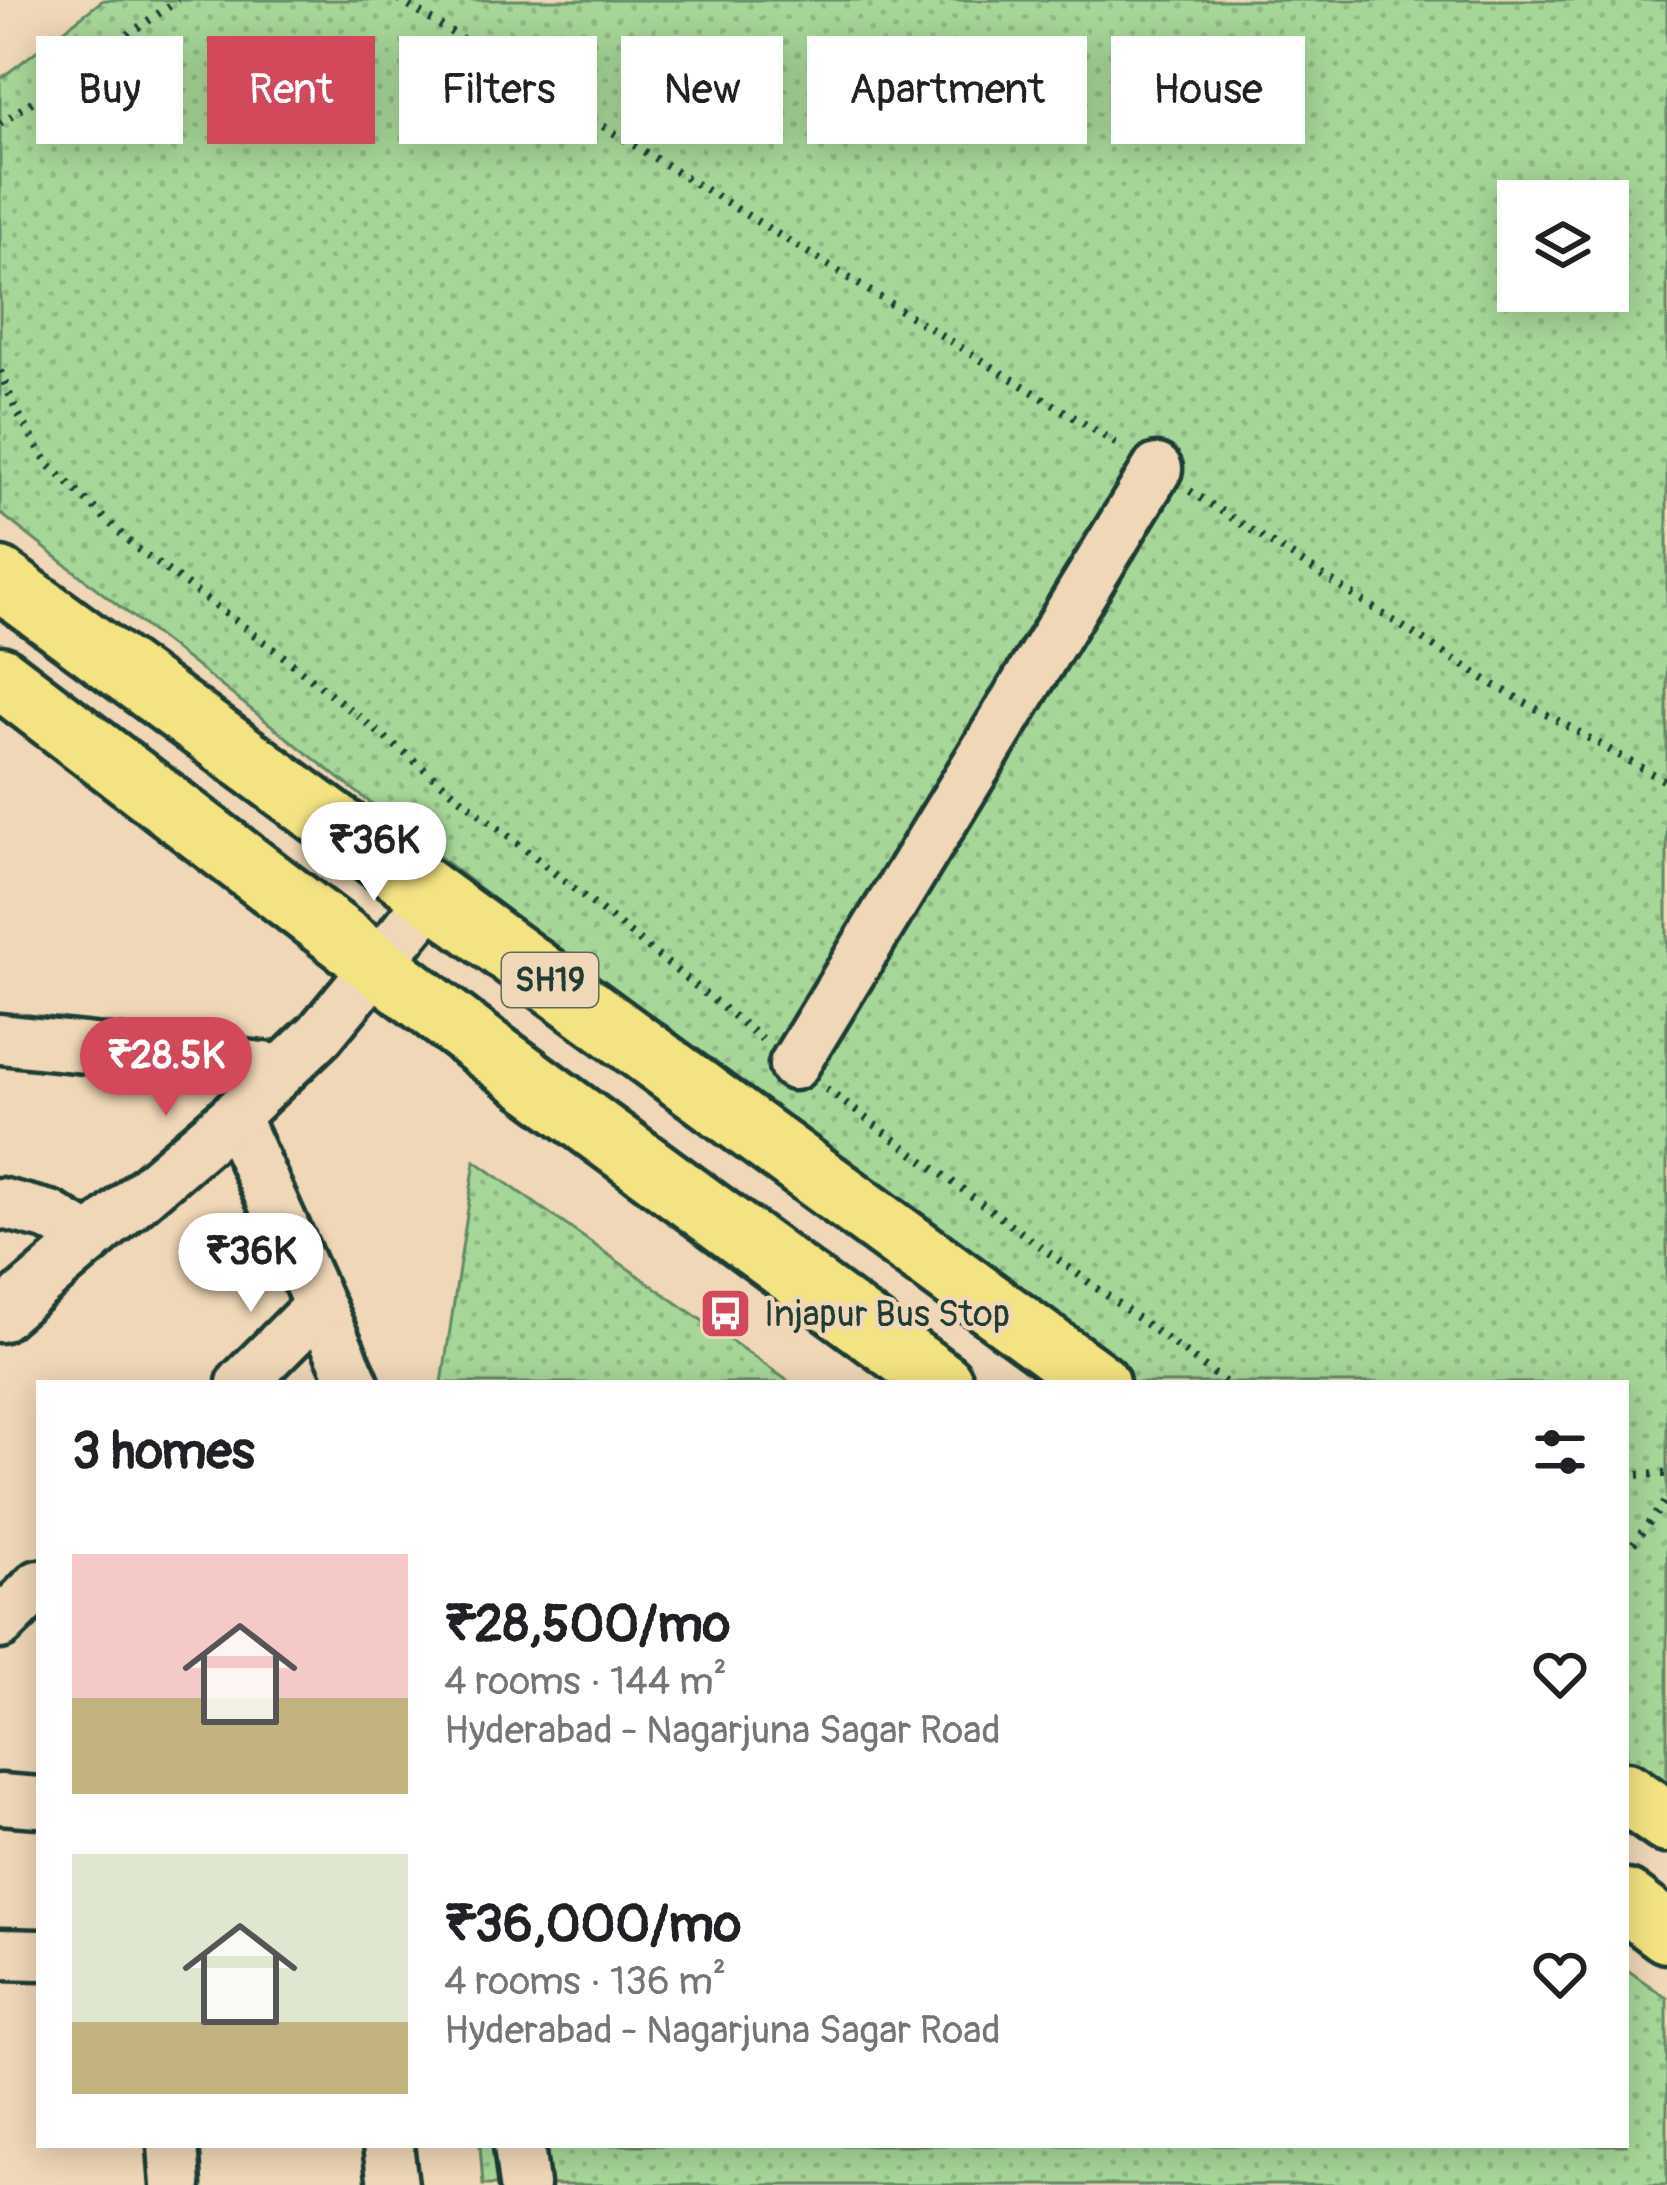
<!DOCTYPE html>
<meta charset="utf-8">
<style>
:root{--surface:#fff;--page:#f6f6f6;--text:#202124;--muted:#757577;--accent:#d1495b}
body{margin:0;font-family:Pangolin,sans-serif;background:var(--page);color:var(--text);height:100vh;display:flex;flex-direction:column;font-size:45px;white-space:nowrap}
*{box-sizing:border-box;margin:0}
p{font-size:39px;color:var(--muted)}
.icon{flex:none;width:66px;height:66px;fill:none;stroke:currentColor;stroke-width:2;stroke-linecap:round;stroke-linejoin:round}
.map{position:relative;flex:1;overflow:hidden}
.drawer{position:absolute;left:36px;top:1380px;width:1593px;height:768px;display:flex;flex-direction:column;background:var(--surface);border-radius:0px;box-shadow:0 6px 30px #0003}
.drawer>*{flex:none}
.hud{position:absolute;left:36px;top:36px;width:1596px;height:108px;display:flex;gap:24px}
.controls{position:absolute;left:1497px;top:180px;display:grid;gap:24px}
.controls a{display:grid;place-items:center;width:132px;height:132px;border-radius:0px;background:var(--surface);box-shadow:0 6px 30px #0003;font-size:60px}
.price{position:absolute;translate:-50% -102px;padding:0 27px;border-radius:42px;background:#fff;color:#222;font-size:39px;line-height:78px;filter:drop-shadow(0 3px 6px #0008)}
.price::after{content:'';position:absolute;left:50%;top:72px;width:36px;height:27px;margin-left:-18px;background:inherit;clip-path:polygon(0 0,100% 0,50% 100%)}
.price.selected{background:var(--accent);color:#fff}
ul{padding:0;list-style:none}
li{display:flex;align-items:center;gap:36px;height:300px;padding:0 36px}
li span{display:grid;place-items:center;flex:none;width:336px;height:240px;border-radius:0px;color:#555}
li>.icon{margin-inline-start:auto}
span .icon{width:144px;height:144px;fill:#fffc;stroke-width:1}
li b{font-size:51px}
h2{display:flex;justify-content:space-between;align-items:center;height:144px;padding:0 36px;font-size:51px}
.pill{padding:0 42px;border-radius:0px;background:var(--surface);box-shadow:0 6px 30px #0003;font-size:42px;line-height:108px}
.pill.selected{background:var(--accent);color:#fff}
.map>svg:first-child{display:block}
.grass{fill:url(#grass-dots);stroke:#638a66;stroke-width:3;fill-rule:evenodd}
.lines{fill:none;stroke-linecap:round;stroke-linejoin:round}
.minor-casing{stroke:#1f3d34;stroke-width:57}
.major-casing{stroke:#1f3d34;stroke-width:69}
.path{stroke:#1f3d34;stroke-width:8;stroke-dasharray:3 9;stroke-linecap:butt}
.minor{stroke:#efd7b7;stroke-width:48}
.major{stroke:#f4e382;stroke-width:60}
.labels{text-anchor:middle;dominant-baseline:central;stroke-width:9;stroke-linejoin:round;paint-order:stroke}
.shield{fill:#efd7b7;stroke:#5d6b5b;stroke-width:3}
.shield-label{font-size:33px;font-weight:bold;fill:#1f3d34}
.poi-label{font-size:36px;fill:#1f3d34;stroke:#efd7b7;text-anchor:start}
</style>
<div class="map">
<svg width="1667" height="2185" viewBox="0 0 1667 2185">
<defs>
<pattern id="grass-dots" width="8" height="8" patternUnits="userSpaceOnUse" patternTransform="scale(3)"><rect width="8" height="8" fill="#a7d798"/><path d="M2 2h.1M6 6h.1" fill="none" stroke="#8fb984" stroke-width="1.8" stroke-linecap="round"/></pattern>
</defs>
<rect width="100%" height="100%" fill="#efd7b7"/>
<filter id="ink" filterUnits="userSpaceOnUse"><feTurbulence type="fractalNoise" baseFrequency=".00833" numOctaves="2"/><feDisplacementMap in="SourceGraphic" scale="24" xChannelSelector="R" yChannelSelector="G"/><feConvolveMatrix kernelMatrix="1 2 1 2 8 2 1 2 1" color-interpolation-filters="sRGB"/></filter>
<g filter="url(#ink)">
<g class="grass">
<path d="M103,0H1667V1817L1626,1785V1383H1112L0,513V79ZM1518,201H1608V291H1518Z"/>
<polygon points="475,1161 791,1383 442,1383"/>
<polygon points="1626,1969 1667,1998 1667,2185 483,2185 480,2145 1626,2145"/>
</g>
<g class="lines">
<defs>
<g id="minor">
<polyline points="0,1039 281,1069"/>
<polyline points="794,1065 1157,469"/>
<polyline points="234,1116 354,1383"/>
<polyline points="0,1203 50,1216 90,1240"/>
<polyline points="0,1317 234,1116 320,1034 436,894"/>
<polyline points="242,1383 319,1306"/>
<polyline points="0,1624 39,1585"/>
<polyline points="0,1799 39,1802"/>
<polyline points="0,1954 39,1955"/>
<polyline points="173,2145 176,2185"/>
<polyline points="388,2145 393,2185"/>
<polyline points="519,2145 524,2185"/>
</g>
<g id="major">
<polyline points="0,579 1098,1383"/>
<polyline points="0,677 487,1049 942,1383"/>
<polyline points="1626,1793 1667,1822"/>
<polyline points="1626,1901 1667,1932"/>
</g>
</defs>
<use href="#minor" class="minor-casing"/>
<use href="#major" class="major-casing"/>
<g class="path">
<polyline points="399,0 1122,447"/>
<polyline points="0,124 178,0"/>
<polyline points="0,371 16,410 48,464 135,547 278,652 762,1039"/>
<polyline points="1190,491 1494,685 1667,782"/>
<polyline points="826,1089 1226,1383"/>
<polyline points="1626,1475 1667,1474"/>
<polyline points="1626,1553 1667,1499"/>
</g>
<use href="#minor" class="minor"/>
<use href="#major" class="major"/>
</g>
</g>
<defs>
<symbol id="bus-square" viewBox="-11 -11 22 22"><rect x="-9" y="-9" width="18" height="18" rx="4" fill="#d1495b" stroke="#efd7b7"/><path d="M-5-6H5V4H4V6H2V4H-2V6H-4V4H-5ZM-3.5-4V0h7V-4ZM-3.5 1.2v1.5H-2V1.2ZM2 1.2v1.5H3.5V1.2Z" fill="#fff"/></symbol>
</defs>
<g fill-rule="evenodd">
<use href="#bus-square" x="696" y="1284" width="59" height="59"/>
</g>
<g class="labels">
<rect class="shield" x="502" y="953" width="96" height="54" rx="9"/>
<g class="shield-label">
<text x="550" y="980">SH19</text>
</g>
<g class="poi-label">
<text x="764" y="1314">Injapur Bus Stop</text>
</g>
</g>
</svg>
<div class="controls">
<a><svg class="icon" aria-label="layers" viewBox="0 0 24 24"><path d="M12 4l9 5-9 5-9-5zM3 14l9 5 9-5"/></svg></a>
</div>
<b class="price" style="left:374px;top:904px">₹36K</b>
<b class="price selected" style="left:166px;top:1119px">₹28.5K</b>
<b class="price" style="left:251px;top:1315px">₹36K</b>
<div class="hud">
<a class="pill">Buy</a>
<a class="pill selected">Rent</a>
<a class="pill">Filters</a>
<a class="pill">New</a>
<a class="pill">Apartment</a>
<a class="pill">House</a>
</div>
<section class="drawer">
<h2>3 homes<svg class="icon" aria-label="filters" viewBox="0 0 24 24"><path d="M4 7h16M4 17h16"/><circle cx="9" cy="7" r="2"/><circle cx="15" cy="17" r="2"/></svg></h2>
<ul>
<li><span style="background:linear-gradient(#f6c9c9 60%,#c2b280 0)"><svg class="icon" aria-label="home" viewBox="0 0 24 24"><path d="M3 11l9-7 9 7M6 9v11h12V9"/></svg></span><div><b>₹28,500/mo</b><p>4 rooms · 144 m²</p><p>Hyderabad - Nagarjuna Sagar Road</p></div><svg class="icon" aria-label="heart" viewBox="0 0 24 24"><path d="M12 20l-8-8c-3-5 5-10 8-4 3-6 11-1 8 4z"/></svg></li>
<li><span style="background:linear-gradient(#dfe7d0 70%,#c2b280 0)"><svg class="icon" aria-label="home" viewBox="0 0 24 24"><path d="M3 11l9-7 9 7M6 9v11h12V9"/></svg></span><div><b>₹36,000/mo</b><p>4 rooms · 136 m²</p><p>Hyderabad - Nagarjuna Sagar Road</p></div><svg class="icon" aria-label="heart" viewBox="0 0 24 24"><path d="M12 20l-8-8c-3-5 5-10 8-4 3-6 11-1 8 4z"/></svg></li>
</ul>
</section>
</div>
